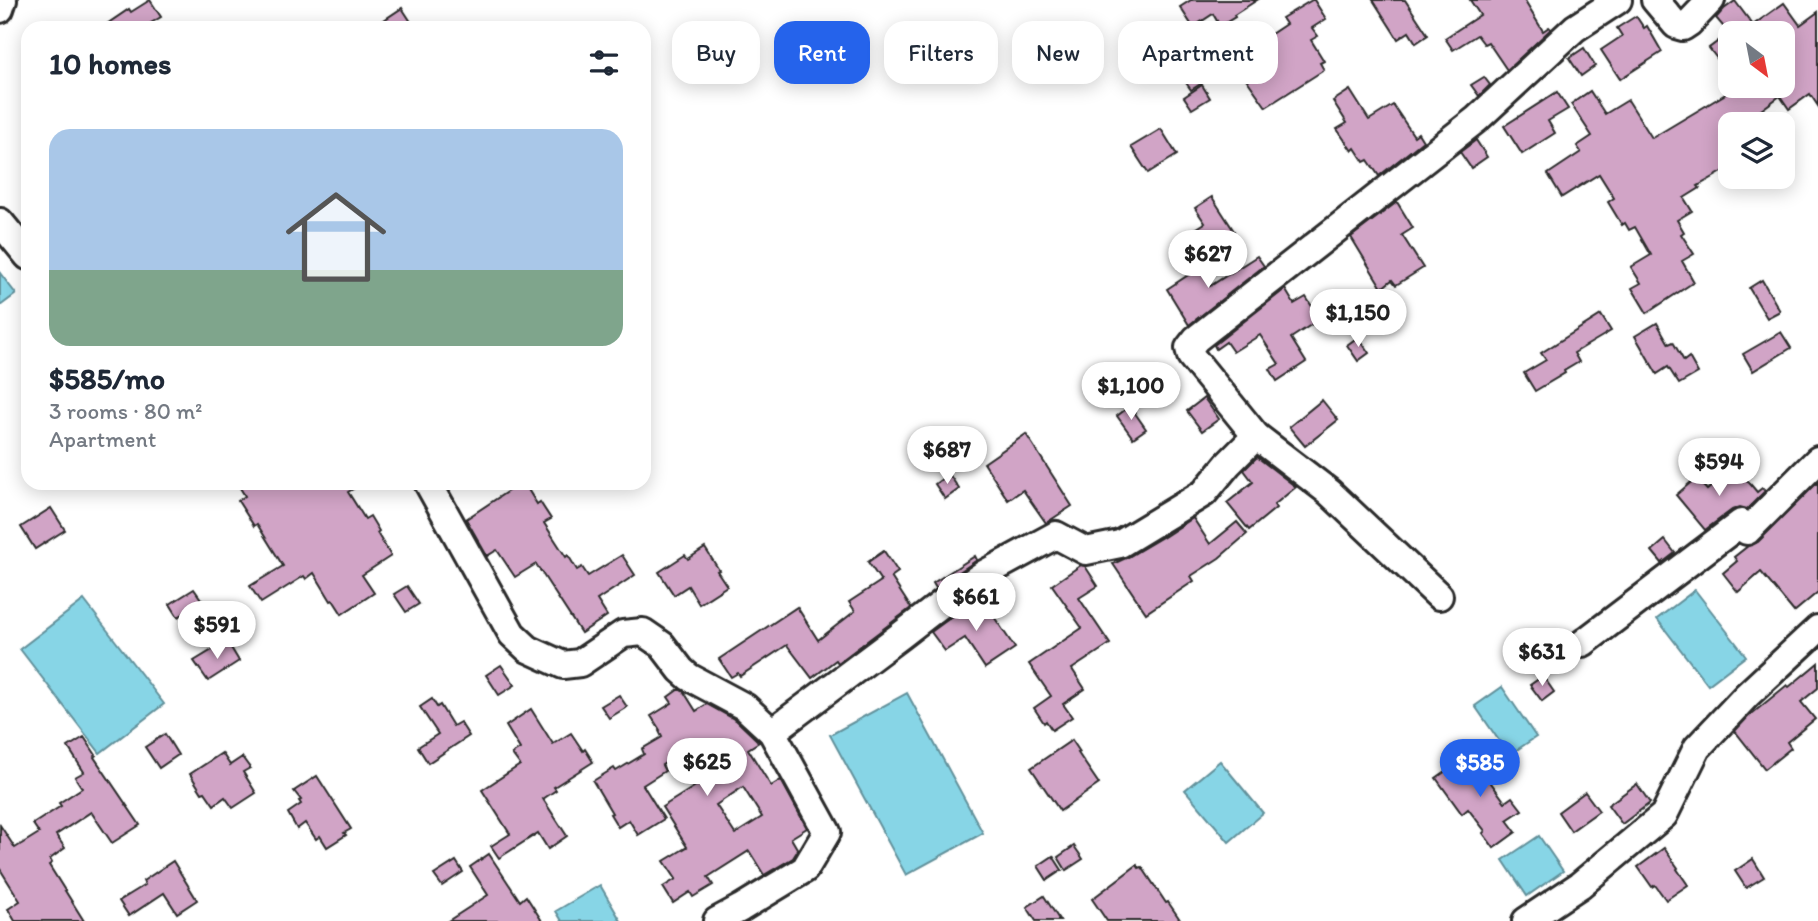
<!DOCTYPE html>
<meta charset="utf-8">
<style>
:root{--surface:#fff;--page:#f6f6f7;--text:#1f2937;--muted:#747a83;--accent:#2563eb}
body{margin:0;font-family:Itim,sans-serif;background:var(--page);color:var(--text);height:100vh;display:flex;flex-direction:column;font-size:26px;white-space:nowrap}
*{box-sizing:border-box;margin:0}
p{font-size:23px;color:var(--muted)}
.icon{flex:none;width:38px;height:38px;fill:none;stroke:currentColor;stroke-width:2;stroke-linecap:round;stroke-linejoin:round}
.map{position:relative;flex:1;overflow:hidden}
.drawer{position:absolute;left:21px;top:21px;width:630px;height:469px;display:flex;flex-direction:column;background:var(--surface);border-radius:21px;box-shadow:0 4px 18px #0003}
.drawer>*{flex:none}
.top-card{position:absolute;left:672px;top:21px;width:665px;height:63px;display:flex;gap:14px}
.needle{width:46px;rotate:148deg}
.tools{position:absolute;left:1718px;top:21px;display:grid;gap:14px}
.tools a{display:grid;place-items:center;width:77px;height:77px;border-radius:14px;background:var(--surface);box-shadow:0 4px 18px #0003;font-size:35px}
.price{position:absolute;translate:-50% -60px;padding:0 16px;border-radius:24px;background:#fff;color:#222;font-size:23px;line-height:46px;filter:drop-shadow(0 2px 4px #0008)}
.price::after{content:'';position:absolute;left:50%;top:42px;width:21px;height:16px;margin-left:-10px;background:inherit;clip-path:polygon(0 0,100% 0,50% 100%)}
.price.selected{background:var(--accent);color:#fff}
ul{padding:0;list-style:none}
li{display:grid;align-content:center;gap:14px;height:371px;padding:0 28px}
li span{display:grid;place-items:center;height:217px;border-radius:21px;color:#555}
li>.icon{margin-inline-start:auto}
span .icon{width:126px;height:126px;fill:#fffc;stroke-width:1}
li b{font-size:30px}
h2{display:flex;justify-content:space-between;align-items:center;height:84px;padding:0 28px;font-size:30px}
.tag{padding:0 24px;border-radius:21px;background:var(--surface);box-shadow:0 4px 18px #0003;font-size:24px;line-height:63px}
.tag.selected{background:var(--accent);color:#fff}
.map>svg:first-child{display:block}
.water{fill:#87d5e6;stroke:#62919b;stroke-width:2}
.building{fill:#d1a4c6;stroke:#2b2b2b;stroke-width:2;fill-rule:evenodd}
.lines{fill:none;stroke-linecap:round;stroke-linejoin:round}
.minor-casing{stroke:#2b2b2b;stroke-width:32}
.minor{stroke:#fff;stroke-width:26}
</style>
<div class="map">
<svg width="1818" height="921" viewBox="0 0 1818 921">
<rect width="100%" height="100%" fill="#fff"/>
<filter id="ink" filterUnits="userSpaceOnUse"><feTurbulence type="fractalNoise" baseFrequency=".0143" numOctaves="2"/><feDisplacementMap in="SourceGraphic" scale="14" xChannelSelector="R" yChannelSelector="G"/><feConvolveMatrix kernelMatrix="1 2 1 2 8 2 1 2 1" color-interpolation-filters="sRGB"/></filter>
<g filter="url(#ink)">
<g class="water">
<polygon points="0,273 16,294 0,306"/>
<polygon points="1695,590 1746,656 1708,685 1657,619"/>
<polygon points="84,600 164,704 100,753 20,649"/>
<polygon points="1502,687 1536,737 1509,755 1475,706"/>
<polygon points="907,693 983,833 906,875 830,735"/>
<polygon points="1220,761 1263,813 1229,842 1185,790"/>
<polygon points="1539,836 1563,871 1527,896 1503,860"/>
<polygon points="600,885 621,921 562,921 556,911"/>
</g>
<g class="building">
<polygon points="150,0 161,17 151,23 155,28 101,28 129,9 131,12"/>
<polygon points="1191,0 1257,0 1234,15 1235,17 1220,26 1213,14 1193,27 1180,7"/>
<polygon points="1312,0 1314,0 1326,19 1312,28 1318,36 1311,40 1324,61 1320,63 1324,70 1266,107 1230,56 1260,37 1262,40 1286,24 1282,18"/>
<polygon points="1373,0 1405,0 1428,35 1416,43 1409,32 1398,39"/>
<polygon points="1470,0 1524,0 1543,31 1549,27 1551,29 1507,70 1488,42 1484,44 1477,35 1453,50 1445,38 1480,15"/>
<polygon points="1735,1 1753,25 1784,3 1800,25 1818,12 1818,106 1810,94 1789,109 1780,96 1757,113 1760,119 1751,124 1731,124 1731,167 1698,186 1700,188 1684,198 1692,211 1677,220 1684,232 1681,234 1694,254 1682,261 1694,282 1647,313 1632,288 1641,283 1631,267 1651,255 1635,227 1629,230 1625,223 1622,225 1608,202 1614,198 1599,174 1562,197 1548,174 1581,152 1577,146 1592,136 1571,104 1590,91 1605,114 1628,100 1652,138 1739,86 1783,86 1783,33 1731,33 1731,77 1709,48 1729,33 1716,18 1724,9"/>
<polygon points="402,8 415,28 372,28"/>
<polygon points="1636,16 1644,28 1647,26 1662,52 1620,79 1601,50 1622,36 1617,28"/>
<polygon points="1584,48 1595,66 1581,76 1569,58"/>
<polygon points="1202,59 1213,76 1191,90 1178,71 1190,63 1192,66"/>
<polygon points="1484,77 1490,85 1479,96 1471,85"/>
<polygon points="1202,85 1210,98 1192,109 1184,97"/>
<polygon points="1350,90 1369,120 1393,105 1414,136 1418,133 1423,141 1379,176 1368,160 1364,162 1355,148 1352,151 1337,129 1347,123 1333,101"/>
<polygon points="1557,92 1568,109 1548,121 1555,133 1522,154 1504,126"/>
<polygon points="1161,129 1177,155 1148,173 1131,147"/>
<polygon points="1476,140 1487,157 1471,168 1460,152"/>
<polygon points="1212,197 1234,231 1215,243 1213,239 1195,250 1186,235 1205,223 1195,208"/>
<polygon points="1397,202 1413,228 1402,235 1423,268 1396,285 1392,280 1382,288 1351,237"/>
<polygon points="1257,256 1264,266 1189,325 1167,289 1199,268 1210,286"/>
<polygon points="1762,280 1780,311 1767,318 1749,288"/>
<polygon points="1285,289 1294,304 1306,297 1320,319 1291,338 1306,362 1277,381 1270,369 1279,364 1260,335 1233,352 1226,342 1216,349 1214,345"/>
<polygon points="1601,315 1611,331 1574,353 1579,362 1564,371 1565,373 1535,391 1524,373 1546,360 1541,353"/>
<polygon points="1657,323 1669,344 1673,342 1684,361 1689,357 1698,373 1679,384 1668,367 1657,374 1635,336"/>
<polygon points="1781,332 1791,348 1753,371 1743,354"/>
<polygon points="1358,337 1369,353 1358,361 1347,345"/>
<polygon points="1204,398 1219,419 1202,431 1187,411"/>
<polygon points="1322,400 1338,420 1305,446 1289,427"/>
<polygon points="1130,406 1146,429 1133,438 1117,416"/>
<polygon points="1026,434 1072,506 1046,523 1023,490 1008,500 984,463"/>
<polygon points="1257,457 1296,487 1274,505 1276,508 1249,530 1227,503 1253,482 1244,470"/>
<polygon points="1735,466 1757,492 1762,488 1765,491 1747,509 1740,507 1732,510 1705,530 1676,495 1696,478 1707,490"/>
<polygon points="949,474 959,489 945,499 935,484"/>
<polygon points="1818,482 1818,592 1794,612 1761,572 1738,592 1723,573 1737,561 1734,557 1748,546 1758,542"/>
<polygon points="237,483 363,483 348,492 365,519 370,516 379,531 377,533 391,556 362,575 374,593 342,614 333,600 331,601 314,573 306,579 304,576 261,603 250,586 283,566 257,524 254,526 238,501 245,496"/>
<polygon points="520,483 524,483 537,504 540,502 551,519 544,523 566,557 568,555 577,570 582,567 588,576 622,555 635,575 597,600 607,616 581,633 536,564 515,577 497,550 487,556 466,519"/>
<polygon points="51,508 65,530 35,549 21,527"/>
<polygon points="1193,518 1210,544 1237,522 1247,534 1219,558 1191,576 1194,581 1146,613 1113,564 1128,557 1164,536 1164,537"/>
<polygon points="1665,540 1675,553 1662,563 1652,551"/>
<polygon points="705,548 719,570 717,571 727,586 699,604 688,586 674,595 659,572 685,555 688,559"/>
<polygon points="884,551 898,572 891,577 911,608 838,663 836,660 812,678 787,645 740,676 738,673 731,677 719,659 797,607 818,640 855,611 849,602 881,581 868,562"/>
<polygon points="975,556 977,560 936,588 933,583"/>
<polygon points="1081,565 1085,566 1098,586 1079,598 1110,644 1072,669 1085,689 1063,704 1072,717 1052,730 1046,721 1044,723 1034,708 1051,696 1029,664 1082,628 1052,585"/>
<polygon points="407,586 419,604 406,612 394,594"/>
<polygon points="194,589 203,602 178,617 170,604"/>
<polygon points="980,596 1015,648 985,668 965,638 945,651 931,632"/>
<polygon points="227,641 239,661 208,681 194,661"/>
<polygon points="1542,646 1554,663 1541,672 1529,656"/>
<polygon points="1818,663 1818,688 1801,702 1815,719 1787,742 1791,748 1765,769 1735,731 1748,717 1787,685 1789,687"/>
<polygon points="501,665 515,685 499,695 486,675"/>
<polygon points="1543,676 1554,692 1542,701 1530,685"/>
<path d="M679,689L684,692L696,711L707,704L736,720L759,742L748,749L771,786L781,780L807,828L791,838L798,850L793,858L764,875L749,851L708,877L713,885L693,897L690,892L673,903L663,887L676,879L664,861L687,847L662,807L705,780L686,750L662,765L665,771L643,785L664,819L638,835L629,820L618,827L610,814L612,813L593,781L614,768L616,771L644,754L642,749L662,737L659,731L660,730L651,716L672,703L668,697ZM743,787L762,817L735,834L716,805Z"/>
<polygon points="619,695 627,707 609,718 601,706"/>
<polygon points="432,699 437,707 440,705 453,726 460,722 469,736 428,763 418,747 438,734 420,707"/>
<polygon points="531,709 553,744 571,733 583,751 585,749 593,762 554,787 556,790 543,799 567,836 548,849 538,833 499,858 491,846 510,834 482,790 520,765 512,754 520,749 506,726"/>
<polygon points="165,734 178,755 159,768 145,747"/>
<polygon points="84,737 96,755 94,757 140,825 112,843 91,812 56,835 65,848 50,859 52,863 49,865 84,921 15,921 8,909 20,901 0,869 0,825 15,848 39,833 33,824 61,806 59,803 82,788 75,777 84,772 68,747"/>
<polygon points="1072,740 1080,752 1078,753 1099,784 1060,811 1031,768"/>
<polygon points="222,753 230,765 242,757 250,768 243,772 256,793 233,808 225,797 214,805 205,792 202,793 190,774"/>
<polygon points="1470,754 1505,802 1512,797 1522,810 1507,820 1516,832 1494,848 1483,833 1485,831 1468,809 1462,814 1436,778"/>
<polygon points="317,776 351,829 344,833 346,835 327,847 320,836 316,839 305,823 297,829 288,813 301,804 299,801 301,800 294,791"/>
<polygon points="1637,784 1650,803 1622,824 1608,805"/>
<polygon points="1585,792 1599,811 1571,831 1558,812"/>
<polygon points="1074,846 1083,859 1066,870 1058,857"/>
<polygon points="1664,848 1678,868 1677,869 1688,885 1666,900 1655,885 1652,887 1638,867"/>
<polygon points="489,854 520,901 526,896 542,921 448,921 488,895 470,867"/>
<polygon points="1053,856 1062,870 1047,880 1038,866"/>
<polygon points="1753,859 1764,877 1746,888 1735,871"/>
<polygon points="173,861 197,900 177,913 164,893 129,916 119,901 145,885 143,881"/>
<polygon points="456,861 463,872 442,886 434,875"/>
<polygon points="1137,865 1139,868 1142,867 1166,903 1168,902 1181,921 1107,921 1092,899"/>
<polygon points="1044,896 1060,921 1036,921 1027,907"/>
</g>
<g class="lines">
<defs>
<g id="minor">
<polyline points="1655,0 1676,25 1683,27 1689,23 1711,0"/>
<polyline points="0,9 3,0"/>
<polyline points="0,222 28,256"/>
<polyline points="428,483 512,634 528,649 563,665 580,663 623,634 643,632 662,645 681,670 689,677 745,707 772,732 827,832 805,869 741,908 717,921"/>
<polyline points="1439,596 1329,492 1256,436 1191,356 1189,348 1196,339 1477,119 1575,28 1618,0"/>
<polyline points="1583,643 1741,523 1747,531 1818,460"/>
<polyline points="772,732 900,636 953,595 984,574 1056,535 1086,551 1120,544 1204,493 1228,464 1256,436"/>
<polyline points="1526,921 1580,885 1664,815 1697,748 1747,695 1818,629"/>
</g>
</defs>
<use href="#minor" class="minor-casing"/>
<use href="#minor" class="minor"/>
</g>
</g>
</svg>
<div class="tools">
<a><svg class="needle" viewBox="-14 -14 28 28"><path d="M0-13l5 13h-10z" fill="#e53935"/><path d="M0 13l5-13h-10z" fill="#747a83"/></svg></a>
<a><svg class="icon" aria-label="layers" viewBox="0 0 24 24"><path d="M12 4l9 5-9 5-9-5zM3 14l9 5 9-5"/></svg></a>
</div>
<b class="price" style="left:1208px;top:290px">$627</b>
<b class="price" style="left:1358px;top:349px">$1,150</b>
<b class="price" style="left:1131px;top:422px">$1,100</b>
<b class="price" style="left:947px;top:486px">$687</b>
<b class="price" style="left:1719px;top:498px">$594</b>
<b class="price" style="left:976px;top:633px">$661</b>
<b class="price" style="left:217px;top:661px">$591</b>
<b class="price" style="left:1542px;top:688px">$631</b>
<b class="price" style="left:707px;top:798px">$625</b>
<b class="price selected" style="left:1480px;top:799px">$585</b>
<div class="top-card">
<a class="tag">Buy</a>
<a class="tag selected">Rent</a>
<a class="tag">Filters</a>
<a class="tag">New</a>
<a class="tag">Apartment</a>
</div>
<section class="drawer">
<h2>10 homes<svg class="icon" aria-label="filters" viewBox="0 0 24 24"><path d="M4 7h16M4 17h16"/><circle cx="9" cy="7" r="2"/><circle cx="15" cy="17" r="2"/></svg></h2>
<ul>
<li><span style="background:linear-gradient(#a9c7e8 65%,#7fa58c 0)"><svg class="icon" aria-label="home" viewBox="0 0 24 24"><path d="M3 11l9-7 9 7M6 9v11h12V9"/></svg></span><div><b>$585/mo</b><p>3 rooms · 80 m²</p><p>Apartment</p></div></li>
</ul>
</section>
</div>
